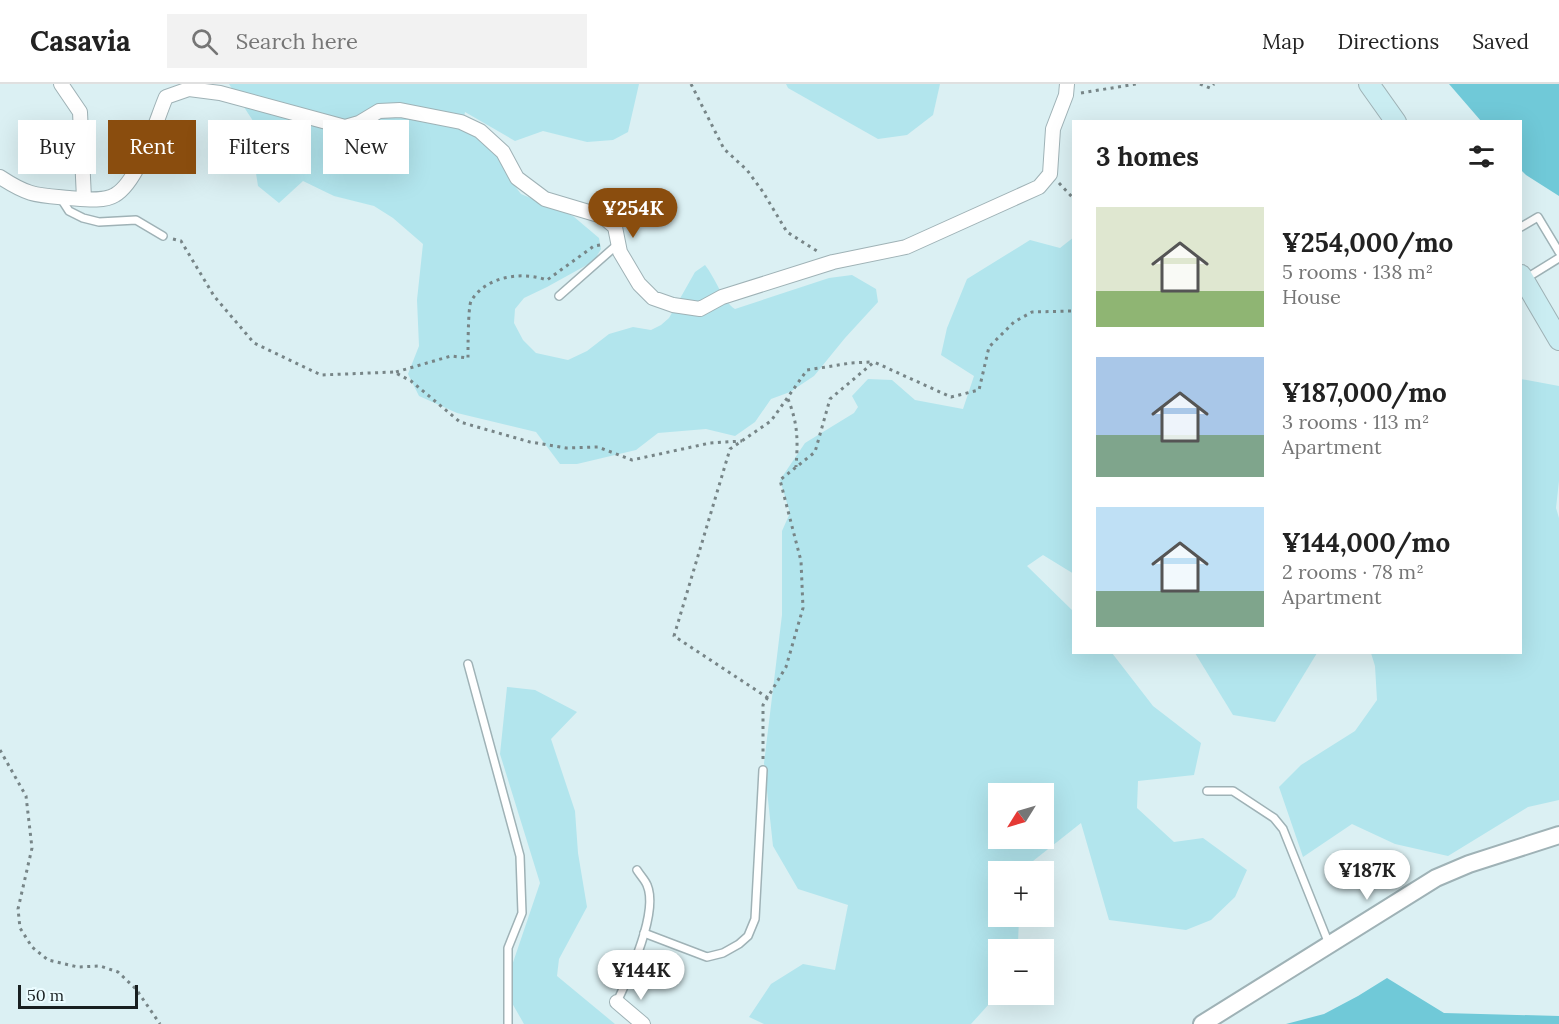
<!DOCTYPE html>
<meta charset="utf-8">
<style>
:root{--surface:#fff;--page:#f2f2f2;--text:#222;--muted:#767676;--line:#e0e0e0;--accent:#8a4d0e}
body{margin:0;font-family:Lora,serif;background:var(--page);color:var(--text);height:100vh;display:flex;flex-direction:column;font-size:22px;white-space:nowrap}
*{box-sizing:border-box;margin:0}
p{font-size:20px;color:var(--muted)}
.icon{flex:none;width:33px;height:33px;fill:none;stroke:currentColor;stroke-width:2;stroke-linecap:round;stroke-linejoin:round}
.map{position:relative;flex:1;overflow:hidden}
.drawer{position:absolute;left:1072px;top:36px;width:450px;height:534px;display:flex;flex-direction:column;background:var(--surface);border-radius:0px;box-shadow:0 6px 24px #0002}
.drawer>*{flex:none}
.banner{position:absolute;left:18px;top:36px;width:570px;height:54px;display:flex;gap:12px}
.needle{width:39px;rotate:233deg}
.controls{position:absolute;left:988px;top:699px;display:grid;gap:12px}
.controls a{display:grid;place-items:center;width:66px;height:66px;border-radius:0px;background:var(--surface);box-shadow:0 6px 24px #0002;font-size:30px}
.scale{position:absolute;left:18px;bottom:15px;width:120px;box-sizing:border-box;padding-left:6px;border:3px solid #181f20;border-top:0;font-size:16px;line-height:21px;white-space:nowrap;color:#181f20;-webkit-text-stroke:4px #ebfcff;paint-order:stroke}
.price{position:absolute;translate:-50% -51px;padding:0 14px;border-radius:21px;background:#fff;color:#222;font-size:20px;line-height:39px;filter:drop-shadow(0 2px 3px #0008)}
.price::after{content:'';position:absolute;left:50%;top:36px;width:18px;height:14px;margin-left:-9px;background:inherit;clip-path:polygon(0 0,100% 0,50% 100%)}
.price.on{background:var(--accent);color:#fff}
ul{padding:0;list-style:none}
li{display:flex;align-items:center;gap:18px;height:150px;padding:0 24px}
li span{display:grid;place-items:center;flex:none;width:168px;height:120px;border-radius:0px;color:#555}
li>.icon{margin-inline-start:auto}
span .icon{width:72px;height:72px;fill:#fffc;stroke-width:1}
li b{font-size:26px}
h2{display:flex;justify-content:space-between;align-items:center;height:72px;padding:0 24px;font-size:26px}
.chip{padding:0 21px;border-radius:0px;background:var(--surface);box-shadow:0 6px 24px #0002;font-size:21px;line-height:54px}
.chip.on{background:var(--accent);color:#fff}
header{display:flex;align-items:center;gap:36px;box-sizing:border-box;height:84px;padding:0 30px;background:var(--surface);border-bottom:2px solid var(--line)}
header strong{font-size:28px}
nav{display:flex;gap:33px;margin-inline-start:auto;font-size:21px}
.search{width:420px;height:54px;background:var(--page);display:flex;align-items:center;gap:15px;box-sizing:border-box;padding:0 21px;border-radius:0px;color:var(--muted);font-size:22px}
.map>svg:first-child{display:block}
.green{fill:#b2e5ed;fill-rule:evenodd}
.water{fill:#70c9d8}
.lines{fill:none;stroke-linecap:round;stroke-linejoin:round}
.service-casing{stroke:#9fb2b6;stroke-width:10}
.minor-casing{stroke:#9fb2b6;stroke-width:16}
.tertiary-casing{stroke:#9fb2b6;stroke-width:20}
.secondary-casing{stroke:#9fb2b6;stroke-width:22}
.path{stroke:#778587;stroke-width:3;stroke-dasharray:3 4.5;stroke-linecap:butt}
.service{stroke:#fff;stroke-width:7}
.minor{stroke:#fff;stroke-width:14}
.tertiary{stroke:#fff;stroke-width:16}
.secondary{stroke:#caedf2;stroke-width:20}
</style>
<header>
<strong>Casavia</strong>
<div class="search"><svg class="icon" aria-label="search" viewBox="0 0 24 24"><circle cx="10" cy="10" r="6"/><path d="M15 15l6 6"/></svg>Search here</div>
<nav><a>Map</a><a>Directions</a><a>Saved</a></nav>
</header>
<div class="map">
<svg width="1559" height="940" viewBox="0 0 1559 940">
<rect width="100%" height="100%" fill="#dbf0f3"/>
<g class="green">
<path d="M229,0H639L628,48L613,56L587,58L543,47L515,57L465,28L463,38L499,74L511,97L521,110L573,132L599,154L601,165L594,177L547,203L524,214L515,225L514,239L523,256L536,269L568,276L587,267L609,250L633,243L651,246L661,241L669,234L695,188L705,181C715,193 723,218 735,225L829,194L852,191L876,205L878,218L845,254L814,292L790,308L771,315L755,338L735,352L706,345L658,349L636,366L577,380H560L536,348L457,329L419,312L408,290L419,262L417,216L423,160L393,134L374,122L334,112L303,97L279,119L258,102L255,83L266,57Z"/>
<polygon points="786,0 940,0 933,31 907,51 878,55 788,4"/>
<path d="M1074,153V490L1043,471L1027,482L1074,528V568L1112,569L1153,622L1201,659L1194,691L1138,697L1137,724L1174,758L1203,754L1247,786L1235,813L1211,836L1186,846L1109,836L1081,739L1033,777L1029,787L999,788V832L1019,833L1018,859L1016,865L999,866V909L971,940H764L749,933L771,900L803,880L835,886L848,821L798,805L773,762L764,679L782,531V447L790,429L780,396L805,359L854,329L858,323L852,312L868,295L892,296L915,316L963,325L974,292L941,271L947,244L967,195L1030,156L1060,164ZM999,710H1044V754H999Z"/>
<polygon points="1521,295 1559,302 1559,397 1556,424 1559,434 1559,716 1528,723 1448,772 1395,760 1352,740 1303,773 1279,703 1301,681 1355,647 1377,616 1375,582 1371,569 1521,568"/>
<polygon points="1195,569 1317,569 1275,638 1233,631"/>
<polygon points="507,603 535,606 577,628 551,655 575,727 578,769 587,823 559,875 557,892 615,940 524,940 504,905 540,799 500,670"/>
</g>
<g class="water">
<polygon points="1449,0 1559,0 1559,112 1526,91 1521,86 1521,38 1481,37"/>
<polygon points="1387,894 1444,929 1559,932 1559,940 1286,940 1324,930 1358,912"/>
</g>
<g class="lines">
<defs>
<g id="service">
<polyline points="60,113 69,127 83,134 99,138 136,136 163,152"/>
<polyline points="1521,143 1538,133 1559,168"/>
<polyline points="1525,195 1559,174"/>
<polyline points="559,212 618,160"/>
<polyline points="468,580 520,772 522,829 508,864 508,940"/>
<polyline points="1207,707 1233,707 1274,734 1283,745 1329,860"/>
<polyline points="644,849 707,873 723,869 739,860 748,852 755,835 763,686"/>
<path d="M617,918C629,892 659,828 647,801C645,796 640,791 637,786"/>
</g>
<g id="minor">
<polyline points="61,0 80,28 84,115"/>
<path d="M0,93C29,112 36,111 69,114C83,115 104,118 115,111C139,97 155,39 166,13L189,5L220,9L345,43L359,39L379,27L400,26L461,38L480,47L503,68L517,94L545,115L602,132L615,143L620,168L639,200L653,214L673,221L700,225L722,213L833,178L906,163L1039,103L1050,90L1053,45L1066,11L1067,0"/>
<polyline points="617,918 643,940"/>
</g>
<polyline id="tertiary" points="1202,940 1436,794 1469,780 1559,751"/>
<g id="secondary">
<polyline points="1369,0 1396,38"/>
<polyline points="1521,191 1559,256"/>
</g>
</defs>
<use href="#service" class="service-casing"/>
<use href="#minor" class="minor-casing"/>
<use href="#tertiary" class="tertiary-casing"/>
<use href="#secondary" class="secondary-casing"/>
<g class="path">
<polyline points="691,0 724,65 747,86 763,108 787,148 817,167"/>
<polyline points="1200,0 1210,4 1214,0"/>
<polyline points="1081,9 1136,0"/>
<polyline points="1059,99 1074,115"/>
<polyline points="173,155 181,157 214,212 254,259 321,291 394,288 411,297 460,338 530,358 566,364 598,363 632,376 710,359 742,357"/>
<path d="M396,288L451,272L468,274C468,263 468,224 471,217C486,192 522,187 547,196L594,162L600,161"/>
<path d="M788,315C798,340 798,356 796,383"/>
<polyline points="768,614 674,552 730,365 771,337 807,286 851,279 872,278"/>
<polyline points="0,666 26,712 32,764 18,825 20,844 32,863 48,876 78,883 100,882 118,888 136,905 160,940"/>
<polyline points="763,675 763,621 786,583 803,524 801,477 780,396 815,368 830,315 874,278 951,313 979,306 989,263 1014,238 1032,228 1073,227 1074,225"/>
</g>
<use href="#service" class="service"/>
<use href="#minor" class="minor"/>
<use href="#tertiary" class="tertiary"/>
<use href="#secondary" class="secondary"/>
</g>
</svg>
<div class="controls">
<a><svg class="needle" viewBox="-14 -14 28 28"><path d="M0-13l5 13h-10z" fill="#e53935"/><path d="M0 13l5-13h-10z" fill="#767676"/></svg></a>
<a>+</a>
<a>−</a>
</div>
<div class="scale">50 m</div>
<b class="price on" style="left:633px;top:155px">¥254K</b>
<b class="price" style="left:1367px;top:817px">¥187K</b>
<b class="price" style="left:641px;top:917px">¥144K</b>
<div class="banner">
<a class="chip">Buy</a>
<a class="chip on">Rent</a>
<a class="chip">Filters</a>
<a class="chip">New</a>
</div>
<section class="drawer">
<h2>3 homes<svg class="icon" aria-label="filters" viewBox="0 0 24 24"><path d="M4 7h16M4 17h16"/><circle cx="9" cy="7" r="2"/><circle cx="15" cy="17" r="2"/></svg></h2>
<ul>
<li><span style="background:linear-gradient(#dfe7d0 70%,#8fb573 0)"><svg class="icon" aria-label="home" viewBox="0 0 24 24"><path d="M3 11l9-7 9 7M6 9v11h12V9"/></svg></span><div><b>¥254,000/mo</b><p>5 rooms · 138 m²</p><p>House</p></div></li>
<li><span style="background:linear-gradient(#a9c7e8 65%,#7fa58c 0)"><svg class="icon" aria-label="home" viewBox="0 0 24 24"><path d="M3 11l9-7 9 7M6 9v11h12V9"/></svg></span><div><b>¥187,000/mo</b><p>3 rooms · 113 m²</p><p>Apartment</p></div></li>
<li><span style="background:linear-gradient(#bfe0f5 70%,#7fa58c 0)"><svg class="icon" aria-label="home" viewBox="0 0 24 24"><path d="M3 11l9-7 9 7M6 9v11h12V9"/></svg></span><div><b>¥144,000/mo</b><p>2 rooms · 78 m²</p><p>Apartment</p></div></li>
</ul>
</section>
</div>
